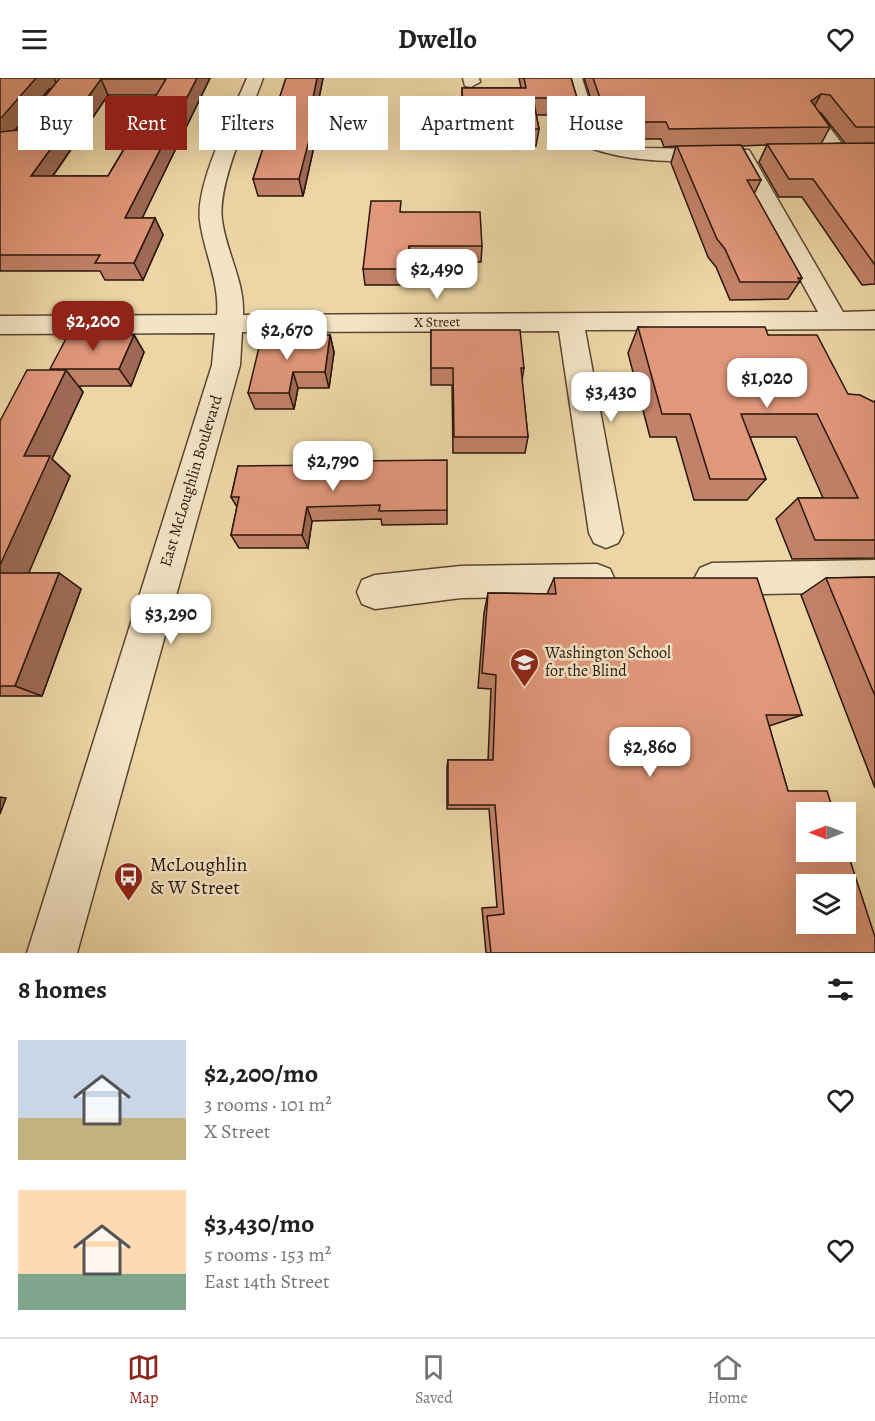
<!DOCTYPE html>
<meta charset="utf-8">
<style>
:root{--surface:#fff;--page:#f2f2f2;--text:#222;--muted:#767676;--line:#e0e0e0;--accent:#8f2418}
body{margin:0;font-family:Alegreya,serif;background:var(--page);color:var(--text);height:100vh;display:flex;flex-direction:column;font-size:22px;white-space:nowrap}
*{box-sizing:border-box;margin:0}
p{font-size:20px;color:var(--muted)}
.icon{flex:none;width:33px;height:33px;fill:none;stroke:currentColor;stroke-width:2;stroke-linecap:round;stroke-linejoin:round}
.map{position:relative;height:875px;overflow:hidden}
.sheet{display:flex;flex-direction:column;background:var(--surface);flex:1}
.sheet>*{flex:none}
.banner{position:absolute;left:18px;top:18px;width:840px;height:54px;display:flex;gap:12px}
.needle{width:39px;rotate:270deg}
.fabs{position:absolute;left:796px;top:724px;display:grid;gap:12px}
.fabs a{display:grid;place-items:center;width:60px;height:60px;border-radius:0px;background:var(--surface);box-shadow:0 6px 24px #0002;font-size:30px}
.price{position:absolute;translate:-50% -51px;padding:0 14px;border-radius:12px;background:#fff;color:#222;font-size:20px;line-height:39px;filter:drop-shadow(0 2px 3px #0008)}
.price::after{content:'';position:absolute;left:50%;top:36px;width:18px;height:14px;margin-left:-9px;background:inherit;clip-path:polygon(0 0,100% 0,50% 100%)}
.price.selected{background:var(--accent);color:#fff}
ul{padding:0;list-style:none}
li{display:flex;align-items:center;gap:18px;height:150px;padding:0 18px}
li span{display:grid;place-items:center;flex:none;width:168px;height:120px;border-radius:0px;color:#555}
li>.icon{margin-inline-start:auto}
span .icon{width:72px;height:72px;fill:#fffc;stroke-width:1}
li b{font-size:26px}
h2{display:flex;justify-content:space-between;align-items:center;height:72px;padding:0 18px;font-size:26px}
.chip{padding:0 21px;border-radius:0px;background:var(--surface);box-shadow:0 6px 24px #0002;font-size:21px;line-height:54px}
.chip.selected{background:var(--accent);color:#fff}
header{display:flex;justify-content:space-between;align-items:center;height:78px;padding:0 18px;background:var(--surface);font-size:27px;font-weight:700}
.tabs{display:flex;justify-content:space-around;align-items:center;height:84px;border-top:2px solid var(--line);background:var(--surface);font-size:16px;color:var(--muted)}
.tabs a{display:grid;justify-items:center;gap:3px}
.tabs .selected{color:var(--accent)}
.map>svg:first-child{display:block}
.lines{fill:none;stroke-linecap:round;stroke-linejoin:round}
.minor-casing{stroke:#5a4632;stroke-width:3}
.minor{fill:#f3e4c5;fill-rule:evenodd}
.wall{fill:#c28269;stroke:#29160b;stroke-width:1.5;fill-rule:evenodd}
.shaded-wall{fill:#9e6a55;stroke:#29160b;stroke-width:1.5}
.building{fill:#e1977a;stroke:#29160b;stroke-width:1.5;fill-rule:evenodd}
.labels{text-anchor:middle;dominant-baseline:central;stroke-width:5;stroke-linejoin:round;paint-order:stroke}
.far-street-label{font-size:14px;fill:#29160b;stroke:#f3e4c5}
.street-label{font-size:16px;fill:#29160b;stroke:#f3e4c5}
.poi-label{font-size:16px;fill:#29160b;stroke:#f3e4c5;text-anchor:start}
.near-poi-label{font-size:20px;fill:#29160b;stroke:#f3e4c5;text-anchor:start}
</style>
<header><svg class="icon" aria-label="menu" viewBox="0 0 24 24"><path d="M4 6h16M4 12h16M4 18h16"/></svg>Dwello<svg class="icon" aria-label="heart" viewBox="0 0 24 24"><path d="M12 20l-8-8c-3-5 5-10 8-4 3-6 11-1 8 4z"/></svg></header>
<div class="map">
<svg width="875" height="875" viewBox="0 0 875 875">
<rect width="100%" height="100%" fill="#edd6a6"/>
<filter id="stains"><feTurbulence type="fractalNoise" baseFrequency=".00333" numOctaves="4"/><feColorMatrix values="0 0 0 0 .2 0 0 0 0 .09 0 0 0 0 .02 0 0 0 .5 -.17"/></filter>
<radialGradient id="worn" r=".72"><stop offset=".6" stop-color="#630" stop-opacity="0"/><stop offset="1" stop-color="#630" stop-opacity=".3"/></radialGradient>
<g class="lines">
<defs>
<g id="minor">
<path d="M247,0H263C250,37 217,105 222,142C226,174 245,204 243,237L818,234L735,82C684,83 634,87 585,68L566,0H582L601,61L645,70L749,72L843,234L875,233V251L585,252L623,455L618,465L606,470L594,465L589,455L559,253L242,254L240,287L77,875H27L212,287L215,255L0,256V238L217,237C220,205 204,174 200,143C195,106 232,36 247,0Z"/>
<polygon points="463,0 479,0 480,4 471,9 465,8"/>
<polygon points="813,35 820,37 846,71 849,75 846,79 832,79 804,41"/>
<polygon points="875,482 875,514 712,517 700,512 694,501 700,490 712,485"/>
<polygon points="597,486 610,491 615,502 610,513 597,518 461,520 375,531 362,526 357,514 362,502 375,497 461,488"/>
</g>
</defs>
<use href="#minor" class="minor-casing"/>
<use href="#minor" class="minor"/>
</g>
<g class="wall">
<path d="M0,0H210L142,140H155L163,157L143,202H105L100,193H0ZM52,10L18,52H15L49,11ZM108,17H156L108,98H53Z"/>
<polygon points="286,0 323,0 315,40 317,55 303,118 258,118 253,101"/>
<polygon points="519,0 571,0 577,20 574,37 536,37 539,51 536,68 464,69 462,27 462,10 521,10"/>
<path d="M584,0H875V206L862,207L802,119H779L759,84L767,67L742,68L761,102L754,116L802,200L788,221L730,222L716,189L708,179L671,85L676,68L664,69L661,61H631L622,37H596ZM819,35H821L845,65L821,66L830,49Z"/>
<polygon points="401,134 482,168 481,184 410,184 409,207 365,207 363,191"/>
<polygon points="638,249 768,257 848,316 874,324 875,323 875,480 792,481 776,441 798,420 823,420 796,359 750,359 766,401 747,422 694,422 676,359 650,359 628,275"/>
<polygon points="431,252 524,290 522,303 528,359 525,375 453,375 452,307 431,307"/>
<polygon points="134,257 144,274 131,308 79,308 83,314 52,381 70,398 28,495 59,495 81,511 42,618 0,618 0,343 51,292"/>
<polygon points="330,257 334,274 329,310 298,310 294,331 255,331 248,315"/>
<polygon points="238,388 447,432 447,446 382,447 381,441 312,443 308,470 239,470 231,457 237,429 231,419"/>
<polygon points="875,499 875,710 801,517 826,500"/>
<polygon points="554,500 802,637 769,648 788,713 875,875 486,875 482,830 497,829 489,731 447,731 447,689 448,682 488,682 491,611 478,610 484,535 488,515 547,516"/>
</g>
<g class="shaded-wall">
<polygon points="36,0 54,0 58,9 49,11 12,56 0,57 0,40"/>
<polygon points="197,0 210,0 134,157 125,140"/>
<polygon points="317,0 323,0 315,40 317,55 303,118 299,101 309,39"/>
<polygon points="101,1 108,17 41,115 31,98"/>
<polygon points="821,16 812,33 811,23"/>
<polygon points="155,140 163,157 143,202 134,185"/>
<polygon points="409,168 410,184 409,207 408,191"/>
<polygon points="134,257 144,274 131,308 119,291"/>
<polygon points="330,257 334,274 329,310 325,294"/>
<polygon points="66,292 83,314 52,381 70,398 22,511 0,498 0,487 24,378"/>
<polygon points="293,294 298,310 294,331 289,315"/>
<polygon points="307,429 312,443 308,470 302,457"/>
<polygon points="59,495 81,511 42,618 15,608"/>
<polygon points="0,719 6,720 0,736"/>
</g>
<g class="building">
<polygon points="0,0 36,0 2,39 0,40"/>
<path d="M60,0H197L125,140H155L134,185H95L100,177H0V54L18,52ZM101,1H166L108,98H31Z"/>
<polygon points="286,0 317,0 309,39 315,39 299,101 253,101"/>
<polygon points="524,0 571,0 577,20 533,20 539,51 464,51 462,10 526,10"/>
<polygon points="593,0 875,0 875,49 856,49 830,17 821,16 811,23 830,49 669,51 666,44 636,44 627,20 600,20"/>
<polygon points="875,65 875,187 813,101 789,101 767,66"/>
<polygon points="741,67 761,102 747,102 802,200 798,200 800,204 740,204 725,171 717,161 677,68"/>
<polygon points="371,123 401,123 400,134 480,134 482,168 409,168 408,191 363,191"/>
<polygon points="638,249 765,249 768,257 817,257 848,316 860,317 874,324 875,323 875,462 815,462 798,420 858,420 817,336 741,336 766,401 710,401 690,336 662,336"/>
<polygon points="431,252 520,252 524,290 521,290 528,359 454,359 453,290 431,290"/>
<polygon points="68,257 134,257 119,291 50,291"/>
<polygon points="262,257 330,257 325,294 293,294 289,315 248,315"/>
<polygon points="27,292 66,292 24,378 50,378 0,487 0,343"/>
<polygon points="447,382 447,432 379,433 380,427 307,429 302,457 231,457 239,419 231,419 238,388 353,387 353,383"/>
<polygon points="0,495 59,495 15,608 0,608"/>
<polygon points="875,499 875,618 826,500"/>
<path d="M554,500H757L802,637H766L788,713H827L834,735H807V774H846V770L875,859V875H491L487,838L504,836L495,727H448V682H493L496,597L482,595L488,515L556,516ZM807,807H846V846H807Z"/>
</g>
<defs>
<symbol id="school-pin" viewBox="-11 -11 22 30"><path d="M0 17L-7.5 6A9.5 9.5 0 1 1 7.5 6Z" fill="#8f2418" stroke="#f3e4c5"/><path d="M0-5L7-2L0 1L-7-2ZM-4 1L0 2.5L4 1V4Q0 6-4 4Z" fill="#fff"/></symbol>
<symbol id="bus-pin" viewBox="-11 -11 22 30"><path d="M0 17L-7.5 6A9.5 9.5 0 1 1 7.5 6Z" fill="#8f2418" stroke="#f3e4c5"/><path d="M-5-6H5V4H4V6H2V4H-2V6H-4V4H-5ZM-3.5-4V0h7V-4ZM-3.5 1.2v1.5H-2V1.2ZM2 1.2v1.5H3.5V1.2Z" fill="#fff"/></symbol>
</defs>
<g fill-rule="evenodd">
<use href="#school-pin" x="508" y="568" width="33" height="45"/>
<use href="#bus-pin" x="112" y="782" width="33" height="45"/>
</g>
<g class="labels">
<g class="far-street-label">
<text transform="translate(437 244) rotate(-1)">X Street</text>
</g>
<g class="street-label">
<text transform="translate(191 403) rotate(-73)">East McLoughlin Boulevard</text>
</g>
<g class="poi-label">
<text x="545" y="575">Washington School<tspan x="545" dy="18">for the Blind</tspan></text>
</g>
<g class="near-poi-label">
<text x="150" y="786">McLoughlin<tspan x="150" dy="23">&amp; W Street</tspan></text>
</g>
</g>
<rect width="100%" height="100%" filter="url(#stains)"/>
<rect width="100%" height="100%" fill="url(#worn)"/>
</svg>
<div class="fabs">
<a><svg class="needle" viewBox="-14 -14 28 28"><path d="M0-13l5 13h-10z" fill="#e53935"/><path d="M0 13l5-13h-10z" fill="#767676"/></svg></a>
<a><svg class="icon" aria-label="layers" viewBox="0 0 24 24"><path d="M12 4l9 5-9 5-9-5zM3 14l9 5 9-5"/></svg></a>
</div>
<b class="price" style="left:437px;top:222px">$2,490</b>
<b class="price selected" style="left:93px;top:274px">$2,200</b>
<b class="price" style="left:287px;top:283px">$2,670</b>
<b class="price" style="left:767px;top:331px">$1,020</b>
<b class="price" style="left:611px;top:345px">$3,430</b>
<b class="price" style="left:333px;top:414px">$2,790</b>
<b class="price" style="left:171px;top:567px">$3,290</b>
<b class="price" style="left:650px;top:700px">$2,860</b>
<div class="banner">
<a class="chip">Buy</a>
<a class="chip selected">Rent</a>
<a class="chip">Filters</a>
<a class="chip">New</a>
<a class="chip">Apartment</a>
<a class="chip">House</a>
</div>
</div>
<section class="sheet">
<h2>8 homes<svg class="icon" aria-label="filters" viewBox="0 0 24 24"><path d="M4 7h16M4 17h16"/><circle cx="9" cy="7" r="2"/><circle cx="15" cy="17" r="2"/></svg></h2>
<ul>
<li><span style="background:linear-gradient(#c9d6e8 65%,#c2b280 0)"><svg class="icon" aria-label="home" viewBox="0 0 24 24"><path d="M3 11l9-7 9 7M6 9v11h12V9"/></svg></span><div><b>$2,200/mo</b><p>3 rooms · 101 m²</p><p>X Street</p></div><svg class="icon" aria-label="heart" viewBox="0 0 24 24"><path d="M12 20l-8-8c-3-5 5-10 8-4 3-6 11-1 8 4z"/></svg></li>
<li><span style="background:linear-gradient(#ffd9b3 70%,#7fa58c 0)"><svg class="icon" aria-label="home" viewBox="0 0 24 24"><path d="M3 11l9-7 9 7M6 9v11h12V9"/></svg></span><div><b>$3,430/mo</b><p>5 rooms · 153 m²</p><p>East 14th Street</p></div><svg class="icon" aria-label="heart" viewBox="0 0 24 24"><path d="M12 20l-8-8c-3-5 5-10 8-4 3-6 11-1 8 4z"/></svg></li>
</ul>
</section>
<nav class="tabs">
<a class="selected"><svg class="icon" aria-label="map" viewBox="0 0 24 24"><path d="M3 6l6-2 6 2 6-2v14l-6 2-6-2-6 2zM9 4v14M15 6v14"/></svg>Map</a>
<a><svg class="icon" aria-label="saved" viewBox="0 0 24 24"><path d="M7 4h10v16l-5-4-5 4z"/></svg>Saved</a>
<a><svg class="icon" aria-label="home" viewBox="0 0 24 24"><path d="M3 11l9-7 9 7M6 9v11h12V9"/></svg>Home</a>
</nav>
